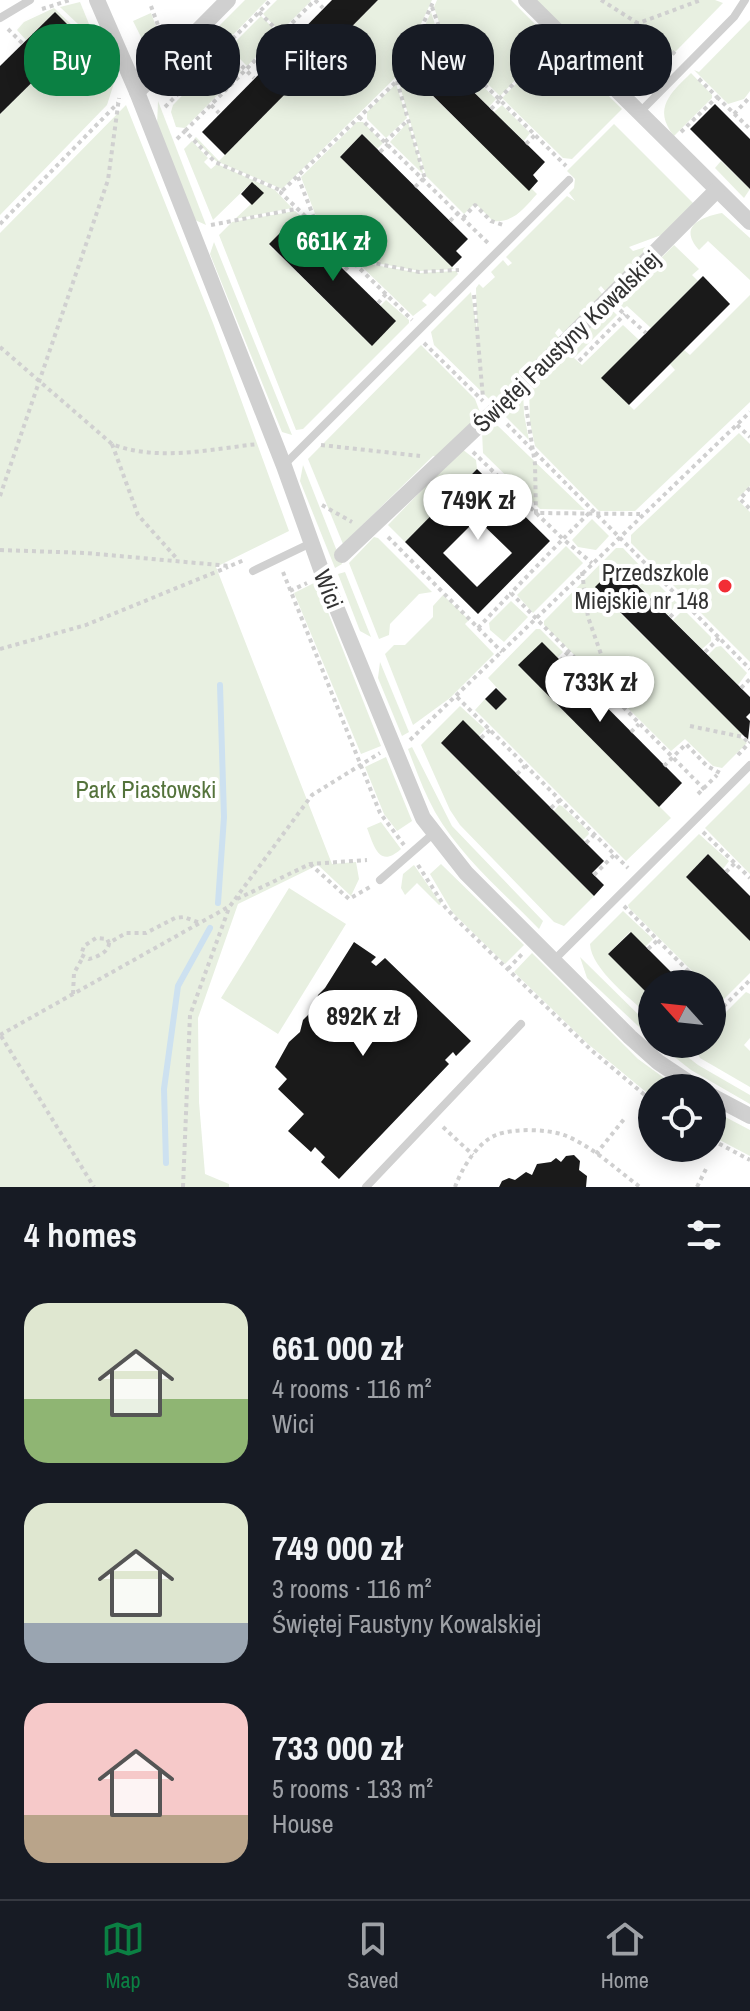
<!DOCTYPE html>
<meta charset="utf-8">
<style>
:root{--surface:#171b24;--page:#20242c;--text:#f1f3f6;--muted:#9ea1a6;--line:#363941;--accent:#0b8043}
body{margin:0;font-family:"Archivo Narrow",sans-serif;background:var(--page);color:var(--text);height:100vh;display:flex;flex-direction:column;font-size:30px;white-space:nowrap}
*{box-sizing:border-box;margin:0}
p{font-size:26px;color:var(--muted)}
.icon{flex:none;width:44px;height:44px;fill:none;stroke:currentColor;stroke-width:2;stroke-linecap:round;stroke-linejoin:round}
.map{position:relative;height:1187px;overflow:hidden}
.drawer{display:flex;flex-direction:column;background:var(--surface);flex:1}
.drawer>*{flex:none}
.guide{position:absolute;left:24px;top:24px;width:702px;height:72px;display:flex;gap:16px}
.needle{width:52px;rotate:297deg}
.buttons{position:absolute;left:638px;top:970px;display:grid;gap:16px}
.buttons a{display:grid;place-items:center;width:88px;height:88px;border-radius:50%;background:var(--surface);box-shadow:0 4px 20px #0003;font-size:40px}
.price{position:absolute;translate:-50% -68px;padding:0 18px;border-radius:28px;background:#fff;color:#222;font-size:26px;line-height:52px;filter:drop-shadow(0 2px 4px #0008)}
.price::after{content:'';position:absolute;left:50%;top:48px;width:24px;height:18px;margin-left:-12px;background:inherit;clip-path:polygon(0 0,100% 0,50% 100%)}
.price.current{background:var(--accent);color:#fff}
ul{padding:0;list-style:none}
li{display:flex;align-items:center;gap:24px;height:200px;padding:0 24px}
li span{display:grid;place-items:center;flex:none;width:224px;height:160px;border-radius:24px;color:#555}
li>.icon{margin-inline-start:auto}
span .icon{width:96px;height:96px;fill:#fffc;stroke-width:1}
li b{font-size:34px}
h2{display:flex;justify-content:space-between;align-items:center;height:96px;padding:0 24px;font-size:34px}
.tag{padding:0 28px;border-radius:32px;background:var(--surface);box-shadow:0 4px 20px #0003;font-size:28px;line-height:72px}
.tag.current{background:var(--accent);color:#fff}
.dock{display:flex;justify-content:space-around;align-items:center;height:112px;border-top:2px solid var(--line);background:var(--surface);font-size:22px;color:var(--muted)}
.dock a{display:grid;justify-items:center;gap:4px}
.dock .current{color:var(--accent)}
.map>svg:first-child{display:block}
.green{fill:#e8f0e1}
.lines{fill:none;stroke-linecap:round;stroke-linejoin:round}
.stream{stroke:#cde1f0;stroke-width:6}
.building{fill:#1a1a1a;fill-rule:evenodd}
.path{stroke:#d0d0d0;stroke-width:4;stroke-dasharray:4 4;stroke-linecap:butt}
.lane{stroke:#d0d0d0;stroke-width:8}
.street{stroke:#d0d0d0;stroke-width:16}
.poi-dot{fill:#f22d35;stroke:#fff;stroke-width:3}
.labels{text-anchor:middle;dominant-baseline:central;stroke-width:8;stroke-linejoin:round;paint-order:stroke}
.street-label{font-size:24px;fill:#333;stroke:#fff}
.poi-label{font-size:24px;fill:#333;stroke:#fff;text-anchor:end}
.park-label{font-size:24px;fill:#54733b;stroke:#fff}
</style>
<div class="map">
<svg width="750" height="1187" viewBox="0 0 750 1187">
<rect width="100%" height="100%" fill="#fff"/>
<g class="green">
<polygon points="245,0 267,0 223,45 212,33"/>
<polygon points="277,0 310,0 311,1 280,32 263,14"/>
<polygon points="378,0 432,0 397,76 282,189 216,161 194,139 196,137 219,161"/>
<path d="M437,0H511L561,50C535,57 518,77 500,96L446,43L434,7Z"/>
<polygon points="535,0 715,0 723,3 634,94"/>
<polygon points="80,2 96,41 60,7"/>
<polygon points="54,8 98,50 114,83 107,105 0,215 0,114 78,36 55,12 26,40 17,30 24,22"/>
<path d="M431,12L442,46L461,64L454,72L438,57L416,80L529,190L531,188L537,194C524,208 514,223 493,221L475,203L464,214L426,176L399,83Z"/>
<polygon points="151,13 160,37 151,46 145,45 133,21"/>
<polygon points="261,16 279,34 247,66 229,48"/>
<polygon points="750,20 750,91 744,99 728,104 694,70 699,72"/>
<polygon points="208,37 219,48 182,86 171,74"/>
<path d="M564,52L622,109L572,159L563,158L502,98C521,79 537,60 564,52Z"/>
<polygon points="222,55 241,71 185,128 176,127 171,112 173,105"/>
<polygon points="466,70 496,99 489,107 459,77"/>
<path d="M691,73L712,95V98L674,136C652,108 671,93 691,73Z"/>
<polygon points="396,84 407,118 386,138 367,119 367,112"/>
<polygon points="158,101 206,225 195,220 157,126"/>
<polygon points="126,105 213,323 289,531 216,567 332,864 356,862 359,879 351,896 318,865 238,904 198,1018 199,1102 205,1174 229,1184 229,1187 0,1187 0,233"/>
<polygon points="502,105 530,133 524,141 494,112"/>
<polygon points="357,122 363,122 383,143 377,149 362,134 340,157 454,269 420,271 355,259 319,224 301,177"/>
<polygon points="408,122 423,173 422,173 390,142"/>
<polygon points="614,124 694,204 664,234 629,247 633,251 655,244 606,292 601,286 598,289 603,295 564,334 559,328 555,333 559,338 493,403 434,345 431,332 471,292 477,330 476,288 479,284 483,288 495,277 491,272 503,260 508,266 512,263 506,257 567,196 575,201 569,193 574,188 575,179 567,171"/>
<polygon points="192,141 208,158 204,162 211,169 217,164 275,190 292,208 235,219 251,204 252,182 213,220 184,149"/>
<polygon points="721,161 750,189 744,198 715,168"/>
<polygon points="295,211 312,225 312,231 308,235 293,220 269,245 371,345 380,306 386,300 409,320 409,323 303,429 296,430 219,235 232,222"/>
<path d="M722,213L750,238V280L708,241L699,250C678,227 700,217 722,213Z"/>
<polygon points="214,242 292,435 282,432 216,269 210,254"/>
<polygon points="674,245 699,269 692,275 698,281 651,328 627,306 624,308 617,302"/>
<polygon points="357,262 420,273 456,271 458,274 435,297 430,293 422,301 427,305 413,316"/>
<polygon points="750,295 750,402 635,511 599,511 535,446 530,422 529,389 610,308 617,315 574,358 582,365 623,325 639,340 602,378 634,410 675,370 670,364 684,350 690,355"/>
<polygon points="421,345 475,399 481,415 442,458 433,456 343,544 308,459"/>
<polygon points="523,389 524,414 529,440 501,412"/>
<polygon points="491,424 498,426 585,510 540,509 483,453 482,431"/>
<polygon points="739,433 750,444 750,486 737,499 750,512 750,662 631,543 631,535"/>
<polygon points="462,449 476,460 477,469 405,542 388,525"/>
<polygon points="303,465 342,564 335,568 300,481"/>
<polygon points="592,519 609,536 596,550 578,547 572,540"/>
<polygon points="374,537 378,538 432,592 419,594 390,624 389,635 379,639 349,563"/>
<polygon points="566,546 583,563 533,613 517,595"/>
<polygon points="616,548 623,548 643,569 633,580 617,565 595,588 743,735 739,736 747,743 722,768 713,766 685,739 671,751 544,625 544,621"/>
<polygon points="345,572 371,637 360,631 338,574"/>
<polygon points="647,576 651,577 677,603 668,615 638,585"/>
<polygon points="316,582 381,746 361,754 294,593"/>
<polygon points="443,595 469,620 465,624 494,654 450,698 413,725 385,654 394,645 405,645 433,617 433,606"/>
<polygon points="511,601 528,617 504,642 490,630 489,623"/>
<polygon points="682,611 686,612 711,637 711,641 702,649 673,620"/>
<polygon points="536,629 540,629 563,652 557,658 519,666 671,818 626,861 475,710 485,699 496,710 507,699 488,678"/>
<polygon points="721,646 747,673 738,685 708,655 716,647"/>
<polygon points="380,662 409,732 402,736 378,678"/>
<polygon points="460,706 485,729 479,736 441,743 594,896 564,926 554,922 460,825 450,810 421,745"/>
<path d="M412,747L452,826L543,921L539,929C503,892 461,857 435,812C424,792 416,770 408,749Z"/>
<polygon points="386,757 412,821 397,831 384,814 365,767"/>
<polygon points="750,783 750,874 705,828"/>
<polygon points="559,805 562,806 588,831 589,834 583,840 554,811"/>
<path d="M381,822L401,849C379,869 374,846 367,828Z"/>
<polygon points="699,834 729,861 723,869 708,854 686,877 750,941 750,973 722,1001 712,991 712,984 705,984 629,908 628,905"/>
<polygon points="441,864 524,945 505,964 453,913 430,874"/>
<polygon points="414,865 441,904 439,905 417,883 405,895 401,888 403,874"/>
<polygon points="289,888 346,924 278,1034 221,998"/>
<path d="M623,911L653,939L645,947L630,932L608,954L652,998V1018C633,1001 591,969 590,944Z"/>
<polygon points="532,953 638,1059 678,1088 652,1088 652,1097 588,1044 514,972"/>
<polygon points="580,957 652,1028 652,1039 587,978"/>
<polygon points="746,992 750,994 750,1038 744,1045 750,1051 750,1087 700,1058 694,1046 712,1044 712,1026"/>
<polygon points="658,1044 671,1044 698,1065 750,1095 750,1104 691,1070"/>
<polygon points="712,1110 750,1130 750,1156 712,1136"/>
</g>
<g class="lines">
<g class="stream">
<polyline points="218,903 224,817 220,685"/>
<polyline points="166,1163 164,1089 178,986 210,928"/>
</g>
</g>
<g class="building">
<polygon points="332,0 378,0 225,155 202,132"/>
<polygon points="55,12 79,36 0,114 0,66"/>
<polygon points="438,57 545,162 533,175 538,181 529,191 416,79"/>
<polygon points="715,104 750,139 750,189 690,129"/>
<polygon points="362,134 468,239 456,251 462,257 452,267 340,157"/>
<polygon points="252,182 264,193 252,205 241,194"/>
<polygon points="293,220 396,321 372,346 269,244"/>
<polygon points="703,276 730,304 629,405 601,378"/>
<path d="M477,469L550,541L478,614L405,542ZM477,519L512,553L477,587L443,553Z"/>
<polygon points="617,565 750,697 750,713 746,717 750,721 748,740 595,587"/>
<polygon points="542,642 682,783 659,807 518,665"/>
<polygon points="496,688 507,699 496,710 485,699"/>
<polygon points="463,720 604,861 592,873 604,885 594,896 441,743"/>
<polygon points="708,854 750,896 750,941 686,877"/>
<polygon points="631,932 683,984 652,984 652,998 608,954"/>
<polygon points="354,942 376,957 371,962 376,966 385,958 471,1041 456,1056 453,1052 445,1060 449,1064 339,1179 321,1162 325,1157 315,1147 311,1152 288,1131 304,1114 278,1089 287,1079 275,1067 289,1042 300,1032 303,1020 315,1008 318,995 325,988"/>
<polygon points="574,1155 580,1161 579,1170 587,1176 586,1187 499,1187 502,1181 509,1178 515,1180 526,1172 532,1175 537,1164 551,1162 556,1158 561,1162 566,1156"/>
</g>
<g class="lines">
<g class="path">
<polyline points="315,0 323,8"/>
<polyline points="601,0 639,24 676,55"/>
<polyline points="151,6 163,39"/>
<polyline points="432,7 446,46 566,166"/>
<polyline points="42,9 70,0"/>
<polyline points="259,12 290,43"/>
<polyline points="8,29 23,44"/>
<polyline points="213,38 254,78"/>
<polyline points="590,41 701,0"/>
<polyline points="456,74 465,65"/>
<polyline points="397,81 425,179"/>
<polyline points="717,97 750,129"/>
<polyline points="499,99 524,73 555,53"/>
<polyline points="211,105 219,113"/>
<polyline points="165,107 271,0"/>
<polyline points="491,109 500,100"/>
<polyline points="734,114 750,97"/>
<polyline points="359,117 489,244"/>
<polyline points="185,131 315,0"/>
<polyline points="681,132 717,97 696,76"/>
<polyline points="177,139 185,131 215,162 282,191 397,81 434,0"/>
<polyline points="385,142 408,120"/>
<polyline points="526,144 535,135"/>
<polyline points="380,152 388,144"/>
<polyline points="298,177 316,223"/>
<polyline points="415,187 423,179"/>
<path d="M282,191L281,193C325,235 369,277 412,320"/>
<polyline points="463,218 475,205 491,221 503,225"/>
<polyline points="450,221 458,213"/>
<polyline points="0,224 118,103"/>
<polyline points="211,225 296,209"/>
<polyline points="311,238 321,229"/>
<polyline points="353,259 419,272 459,270"/>
<polyline points="345,270 353,262"/>
<polyline points="474,295 483,398"/>
<polyline points="378,303 386,294"/>
<polyline points="620,310 646,333"/>
<polyline points="424,343 483,401"/>
<path d="M0,347L112,444C157,462 211,449 258,444"/>
<polyline points="579,361 625,314"/>
<polyline points="526,406 535,464 536,513 640,514"/>
<polyline points="507,424 750,669"/>
<polyline points="737,425 750,437"/>
<polyline points="112,444 138,515 178,560"/>
<polyline points="321,445 420,456"/>
<polyline points="473,452 563,539 511,593 706,791"/>
<polyline points="750,488 740,499 750,509"/>
<polyline points="0,496 108,180 119,98"/>
<polyline points="322,505 352,522"/>
<polyline points="589,513 563,539 592,563"/>
<polyline points="388,537 502,652"/>
<polyline points="0,550 86,553 230,566 244,560"/>
<polyline points="283,572 380,813 404,845"/>
<polyline points="582,572 588,617 602,657 601,685"/>
<polyline points="635,582 649,567"/>
<polyline points="290,591 307,583"/>
<polyline points="670,617 684,603"/>
<polyline points="478,628 511,593"/>
<polyline points="0,649 86,625 228,567"/>
<polyline points="705,652 719,638"/>
<polyline points="560,661 568,652"/>
<polyline points="741,688 750,679"/>
<polyline points="594,696 603,687"/>
<polyline points="457,697 628,868"/>
<polyline points="690,726 743,737 749,743"/>
<polyline points="631,732 639,724"/>
<polyline points="481,738 490,730"/>
<polyline points="410,740 750,412"/>
<polyline points="738,755 750,742"/>
<polyline points="664,766 686,744 707,766 720,773"/>
<polyline points="517,774 525,766"/>
<polyline points="698,794 717,775"/>
<polyline points="551,808 560,800"/>
<polyline points="703,832 750,878"/>
<polyline points="586,843 594,835"/>
<polyline points="310,864 349,899 370,887"/>
<polyline points="418,865 445,907 459,922 591,1050 652,1101"/>
<polyline points="726,872 735,863"/>
<polyline points="594,875 614,855"/>
<polyline points="237,899 310,864 367,860"/>
<polyline points="624,906 701,984"/>
<path d="M109,943C109,952 97,957 89,959L81,955L84,946L96,938L107,939L109,943L126,933H146L175,918L184,917L200,923"/>
<polyline points="648,949 658,940"/>
<polyline points="508,969 522,954"/>
<polyline points="684,984 692,975"/>
<polyline points="73,994 74,973 83,957"/>
<polyline points="712,995 723,1006"/>
<polyline points="712,1018 750,980"/>
<polyline points="0,1035 230,906 312,795 380,753"/>
<polyline points="1,1036 94,1187"/>
<polyline points="683,1048 686,1044"/>
<polyline points="443,1127 473,1155"/>
<polyline points="712,1140 750,1160"/>
<polyline points="596,1154 625,1118"/>
<polyline points="183,1187 190,1015 229,908"/>
<path d="M455,1187C462,1168 477,1143 496,1135C513,1128 547,1129 564,1135C592,1146 616,1169 640,1187"/>
<polyline points="697,1187 706,1169"/>
</g>
<g class="lane">
<polyline points="0,18 30,0"/>
<polyline points="640,112 734,17 745,0"/>
<polyline points="284,465 569,180"/>
<polyline points="253,571 311,543"/>
<polyline points="380,880 434,833"/>
<polyline points="554,960 750,765"/>
<polyline points="366,1187 521,1024"/>
</g>
<g class="street">
<polyline points="97,0 137,92 284,466 323,575 423,818 466,873 630,1037 658,1062 697,1088"/>
<polyline points="526,0 750,222"/>
<polyline points="137,92 228,0"/>
<polyline points="342,555 528,379 717,190"/>
<polyline points="712,1096 750,1116"/>
</g>
</g>
<circle class="poi-dot" cx="725" cy="586" r="8"/>
<g class="labels">
<g class="street-label">
<text transform="translate(566 341) rotate(-44)">Świętej Faustyny Kowalskiej</text>
<text transform="translate(329 589) rotate(68)">Wici</text>
</g>
<g class="poi-label">
<text x="709" y="572">Przedszkole<tspan x="709" dy="28">Miejskie nr 148</tspan></text>
</g>
<g class="park-label">
<text x="146" y="789">Park Piastowski</text>
</g>
</g>
</svg>
<div class="buttons">
<a><svg class="needle" viewBox="-14 -14 28 28"><path d="M0-13l5 13h-10z" fill="#e53935"/><path d="M0 13l5-13h-10z" fill="#9ea1a6"/></svg></a>
<a><svg class="icon" aria-label="locate" viewBox="0 0 24 24"><circle cx="12" cy="12" r="6"/><path d="M12 2v4M12 18v4M2 12h4M18 12h4"/></svg></a>
</div>
<b class="price current" style="left:333px;top:283px">661K zł</b>
<b class="price" style="left:478px;top:542px">749K zł</b>
<b class="price" style="left:600px;top:724px">733K zł</b>
<b class="price" style="left:363px;top:1058px">892K zł</b>
<div class="guide">
<a class="tag current">Buy</a>
<a class="tag">Rent</a>
<a class="tag">Filters</a>
<a class="tag">New</a>
<a class="tag">Apartment</a>
</div>
</div>
<section class="drawer">
<h2>4 homes<svg class="icon" aria-label="filters" viewBox="0 0 24 24"><path d="M4 7h16M4 17h16"/><circle cx="9" cy="7" r="2"/><circle cx="15" cy="17" r="2"/></svg></h2>
<ul>
<li><span style="background:linear-gradient(#dfe7d0 60%,#8fb573 0)"><svg class="icon" aria-label="home" viewBox="0 0 24 24"><path d="M3 11l9-7 9 7M6 9v11h12V9"/></svg></span><div><b>661 000 zł</b><p>4 rooms · 116 m²</p><p>Wici</p></div></li>
<li><span style="background:linear-gradient(#dfe7d0 75%,#9aa5b1 0)"><svg class="icon" aria-label="home" viewBox="0 0 24 24"><path d="M3 11l9-7 9 7M6 9v11h12V9"/></svg></span><div><b>749 000 zł</b><p>3 rooms · 116 m²</p><p>Świętej Faustyny Kowalskiej</p></div></li>
<li><span style="background:linear-gradient(#f6c9c9 70%,#b9a48a 0)"><svg class="icon" aria-label="home" viewBox="0 0 24 24"><path d="M3 11l9-7 9 7M6 9v11h12V9"/></svg></span><div><b>733 000 zł</b><p>5 rooms · 133 m²</p><p>House</p></div></li>
</ul>
</section>
<nav class="dock">
<a class="current"><svg class="icon" aria-label="map" viewBox="0 0 24 24"><path d="M3 6l6-2 6 2 6-2v14l-6 2-6-2-6 2zM9 4v14M15 6v14"/></svg>Map</a>
<a><svg class="icon" aria-label="saved" viewBox="0 0 24 24"><path d="M7 4h10v16l-5-4-5 4z"/></svg>Saved</a>
<a><svg class="icon" aria-label="home" viewBox="0 0 24 24"><path d="M3 11l9-7 9 7M6 9v11h12V9"/></svg>Home</a>
</nav>
